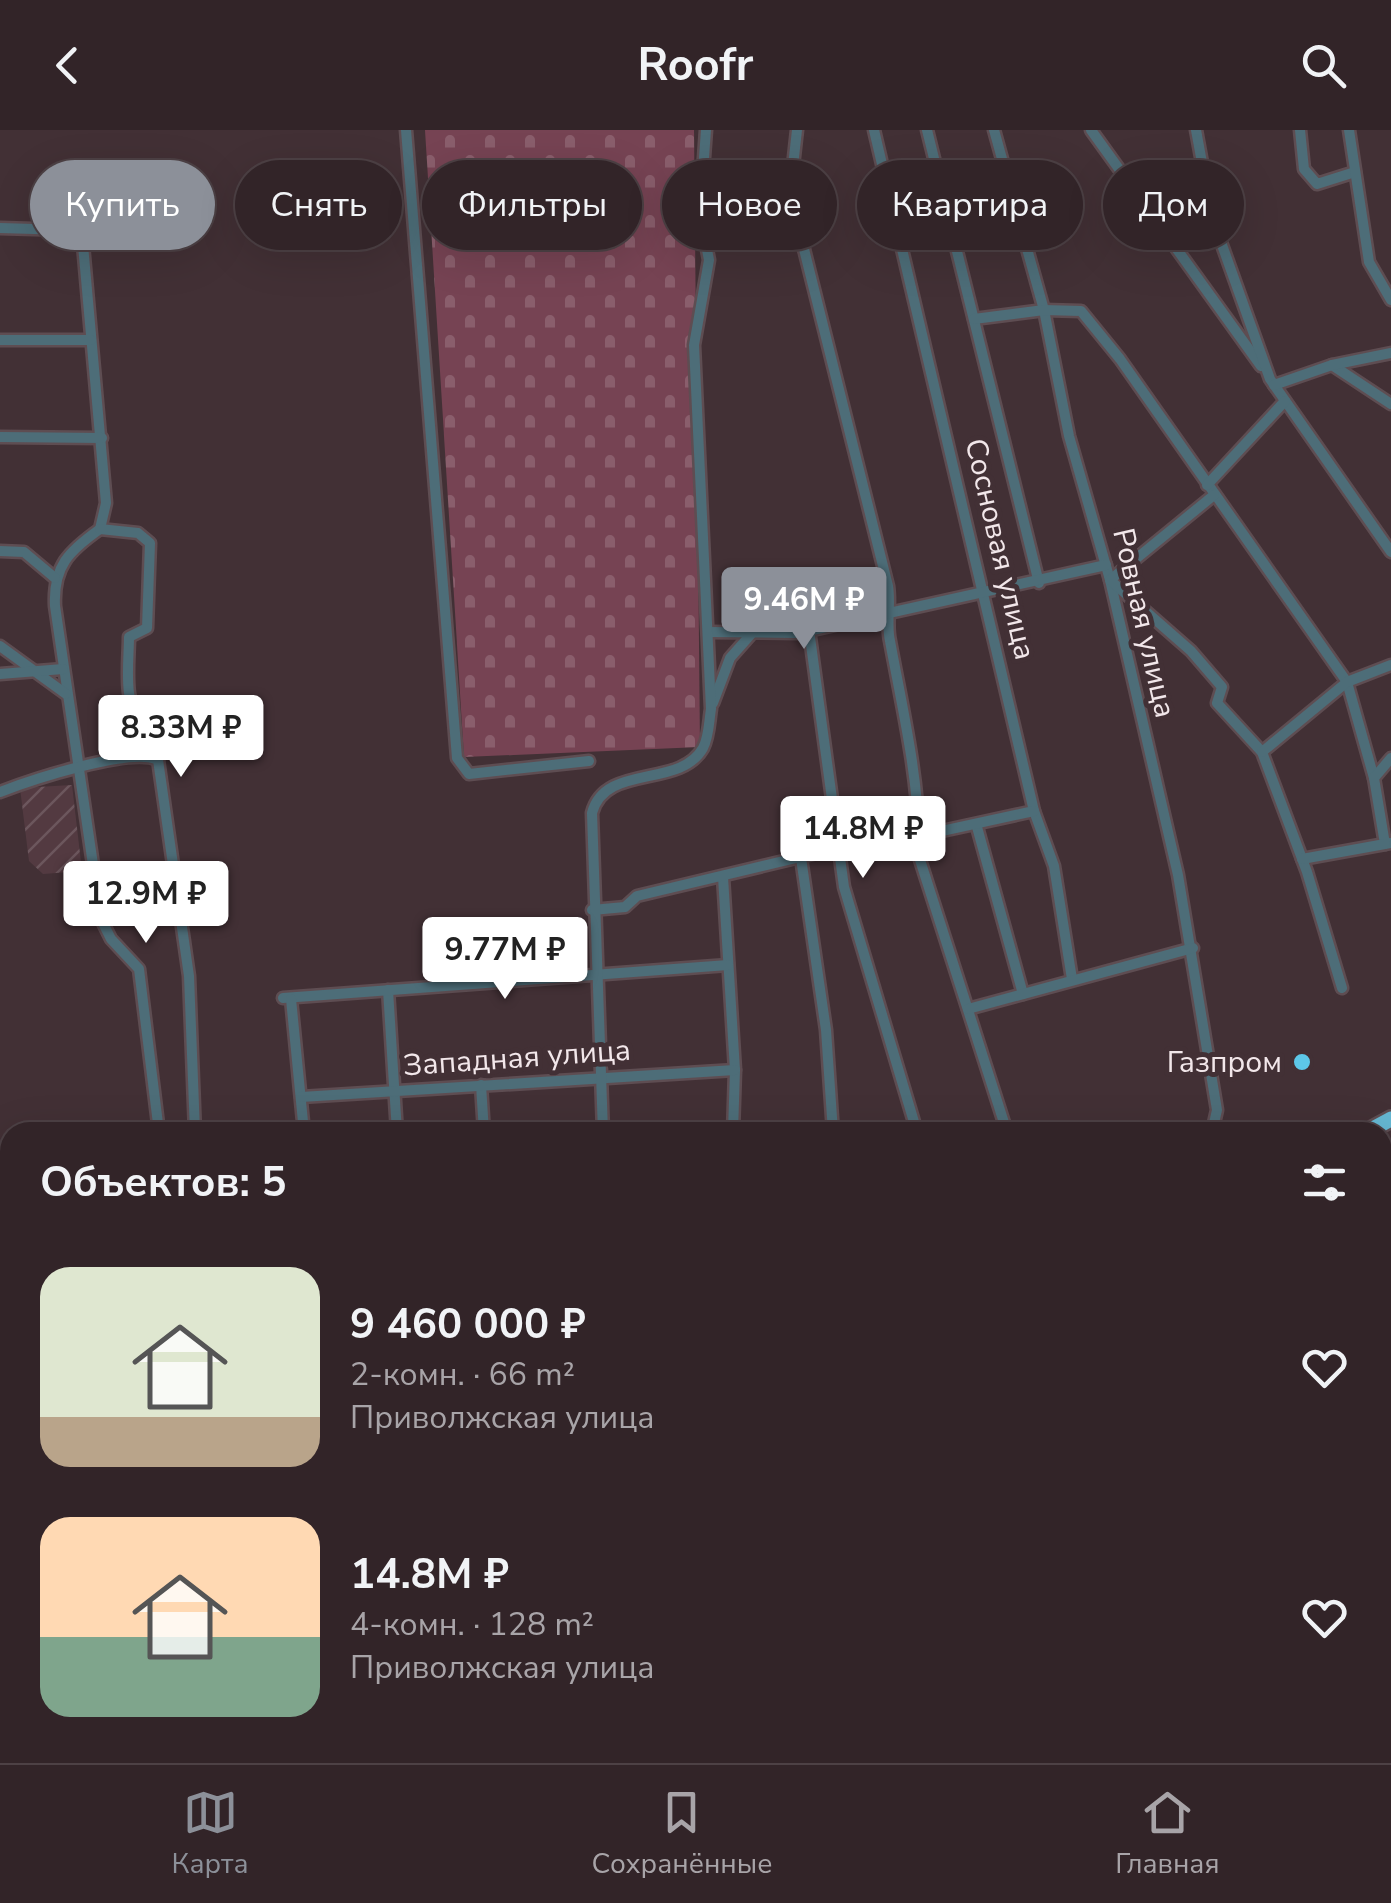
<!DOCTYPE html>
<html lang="ru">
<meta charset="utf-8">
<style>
:root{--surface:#322428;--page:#3a2c30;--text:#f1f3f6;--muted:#a8a4a8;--line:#4d4145;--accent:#8c9099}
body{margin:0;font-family:"Nunito Sans",sans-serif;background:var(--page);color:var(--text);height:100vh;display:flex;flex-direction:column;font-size:38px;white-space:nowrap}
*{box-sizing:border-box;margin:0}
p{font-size:32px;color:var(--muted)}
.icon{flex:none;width:55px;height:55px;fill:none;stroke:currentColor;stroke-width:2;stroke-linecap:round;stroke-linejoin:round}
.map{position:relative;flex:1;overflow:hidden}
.side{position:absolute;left:0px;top:992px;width:1392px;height:642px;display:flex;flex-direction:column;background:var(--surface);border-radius:30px 30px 0 0;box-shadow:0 10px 40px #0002,0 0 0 2px var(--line)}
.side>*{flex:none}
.top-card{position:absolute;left:30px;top:30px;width:1332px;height:90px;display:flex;gap:20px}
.price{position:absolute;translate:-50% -85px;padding:0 22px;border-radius:10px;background:#fff;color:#222;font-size:32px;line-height:65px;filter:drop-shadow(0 2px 5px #0008)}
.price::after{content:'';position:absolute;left:50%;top:60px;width:30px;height:22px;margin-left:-15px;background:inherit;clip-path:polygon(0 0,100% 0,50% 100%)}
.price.current{background:var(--accent);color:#fff}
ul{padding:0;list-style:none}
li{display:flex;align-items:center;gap:30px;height:250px;padding:0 40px}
li span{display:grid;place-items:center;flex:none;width:280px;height:200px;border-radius:30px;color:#555}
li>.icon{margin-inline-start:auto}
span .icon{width:120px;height:120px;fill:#fffc;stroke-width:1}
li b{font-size:42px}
h2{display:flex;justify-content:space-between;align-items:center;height:120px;padding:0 40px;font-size:42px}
.chip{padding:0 35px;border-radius:45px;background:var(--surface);box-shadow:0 10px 40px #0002,0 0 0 2px var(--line);font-size:35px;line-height:90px}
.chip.current{background:var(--accent);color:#fff}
header{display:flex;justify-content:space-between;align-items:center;height:130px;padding:0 40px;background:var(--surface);font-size:45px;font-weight:700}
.dock{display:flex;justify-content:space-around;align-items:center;height:140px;border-top:2px solid var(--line);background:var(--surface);font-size:28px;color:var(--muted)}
.dock a{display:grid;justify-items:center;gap:5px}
.dock .current{color:var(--accent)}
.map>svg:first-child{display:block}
.industrial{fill:url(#industrial-furrows)}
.cemetery{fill:url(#cemetery-stones)}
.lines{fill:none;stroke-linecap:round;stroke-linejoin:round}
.minor-casing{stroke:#5e4d52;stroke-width:15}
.highway-casing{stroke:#5e4d52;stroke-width:20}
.minor{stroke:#4d6d78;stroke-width:10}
.highway{stroke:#65b7d2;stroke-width:15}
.poi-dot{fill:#5dc7e8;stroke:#423035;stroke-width:4}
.labels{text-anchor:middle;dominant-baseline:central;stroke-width:10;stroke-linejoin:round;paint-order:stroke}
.street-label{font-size:30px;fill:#f2e7ea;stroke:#423035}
.poi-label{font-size:30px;fill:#f2e7ea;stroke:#423035;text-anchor:end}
</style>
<header><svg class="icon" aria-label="back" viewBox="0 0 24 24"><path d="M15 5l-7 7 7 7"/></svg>Roofr<svg class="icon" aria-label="search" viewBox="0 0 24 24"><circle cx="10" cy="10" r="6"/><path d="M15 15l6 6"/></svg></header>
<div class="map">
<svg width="1391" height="1633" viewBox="0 0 1391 1633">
<defs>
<pattern id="industrial-furrows" width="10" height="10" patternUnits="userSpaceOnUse" patternTransform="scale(2.5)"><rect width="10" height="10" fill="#533a41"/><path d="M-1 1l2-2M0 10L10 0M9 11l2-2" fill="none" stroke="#6c565d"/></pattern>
<pattern id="cemetery-stones" width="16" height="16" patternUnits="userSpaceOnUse" patternTransform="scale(2.5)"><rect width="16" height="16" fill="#764353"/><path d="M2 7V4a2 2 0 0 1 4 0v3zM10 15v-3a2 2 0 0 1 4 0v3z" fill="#8a5e6c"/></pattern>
</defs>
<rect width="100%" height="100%" fill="#423035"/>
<polygon class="industrial" points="72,655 82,741 43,744 29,731 20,658"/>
<polygon class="cemetery" points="425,0 694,0 700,617 464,627"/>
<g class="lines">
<defs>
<g id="minor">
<polyline points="406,0 457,628 469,644 589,631"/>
<path d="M797,0L790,63L888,456C891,475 886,494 890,511C902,576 917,640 919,706L913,708L1007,1002"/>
<polyline points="874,0 1034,681 1054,736 1072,849"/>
<polyline points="927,0 1039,453"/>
<polyline points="994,0 1044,180 1069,306 1110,450 1178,745 1217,980 1212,1002"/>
<polyline points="1091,0 1261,236"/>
<polyline points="1196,0 1212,87 1270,249 1391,422"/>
<polyline points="1300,0 1304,39 1317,54 1355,42"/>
<polyline points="1349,0 1369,132 1391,170"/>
<path d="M0,98L68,100L83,115L106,373L100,399C69,421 53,436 55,476L101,789L111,809L139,839L159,1002"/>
<polyline points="974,189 1044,180 1081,181 1120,229 1347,552 1374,648"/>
<polyline points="0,210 91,210"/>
<polyline points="1332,235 1391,274"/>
<polyline points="1274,255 1332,235 1391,223"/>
<polyline points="0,307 102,308"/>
<polyline points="1207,355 1285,271"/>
<polyline points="1214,365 1110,450 1191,521 1222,557 1217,573 1262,622 1307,742 1342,858"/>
<path d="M100,399L138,403L150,413L147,498L129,507C129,533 122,575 143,595L162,593L155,609L189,846L195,1002"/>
<polyline points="0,421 24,422 55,448"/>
<polyline points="809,500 844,757 917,1002"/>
<polyline points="708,502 799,503 1106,435"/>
<polyline points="0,516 66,564"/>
<polyline points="0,544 63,539"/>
<polyline points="713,573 730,528 753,502"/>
<polyline points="1262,622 1347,552 1391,535"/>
<polyline points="1391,628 1374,648 1385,714 1391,713"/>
<path d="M0,662C31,650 130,617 158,630"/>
<polyline points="977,697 1023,864"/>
<polyline points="919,706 1034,681"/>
<polyline points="801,728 826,900 833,1002"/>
<polyline points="1302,729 1385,714"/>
<polyline points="723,747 735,940 733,1002"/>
<polyline points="592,780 625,777 637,766 838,718 913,708"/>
<polyline points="388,860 397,1002"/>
<polyline points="283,868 728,835"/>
<polyline points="291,869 304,1002"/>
<polyline points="968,879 1193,818"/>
<polyline points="481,955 484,1002"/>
<polyline points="301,967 735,940"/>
<path d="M603,1002L592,683C605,633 680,659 703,618C709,607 709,591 711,579L694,215L709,130L700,83L706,0"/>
<polyline points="1382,1149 1391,1148"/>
<polyline points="1382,1186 1391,1186"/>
<polyline points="0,1314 10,1350"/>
<polyline points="144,1625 144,1633"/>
<polyline points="246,1625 247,1633"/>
<polyline points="345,1625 347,1633"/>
<polyline points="448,1625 449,1633"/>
<polyline points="541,1625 542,1633"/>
<polyline points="606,1625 607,1633"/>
<polyline points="687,1625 688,1633"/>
<polyline points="740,1625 741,1633"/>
<polyline points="811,1625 812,1633"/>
<polyline points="875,1625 876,1633"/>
<polyline points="937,1625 938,1633"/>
<polyline points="1001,1625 1002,1633"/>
<polyline points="1158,1625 1159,1633"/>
<polyline points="1223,1625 1225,1633"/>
<polyline points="1296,1625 1298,1633"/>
<polyline points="1070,1633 1070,1625"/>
</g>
<g id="highway">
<polyline points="1367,1002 1391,989"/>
<polyline points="0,1499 10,1498"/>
</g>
</defs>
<use href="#minor" class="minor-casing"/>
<use href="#highway" class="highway-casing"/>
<use href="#minor" class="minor"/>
<use href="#highway" class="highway"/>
</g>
<circle class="poi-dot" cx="1302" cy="932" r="10"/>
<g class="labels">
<g class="street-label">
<text transform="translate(1000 419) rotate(77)">Сосновая улица</text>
<text transform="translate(1144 493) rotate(77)">Ровная улица</text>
<text transform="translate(517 928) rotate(-4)">Западная улица</text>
</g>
<g class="poi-label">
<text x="1282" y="932">Газпром</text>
</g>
</g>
</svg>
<b class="price current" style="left:804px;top:522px">9.46M ₽</b>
<b class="price" style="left:181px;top:650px">8.33M ₽</b>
<b class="price" style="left:863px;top:751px">14.8M ₽</b>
<b class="price" style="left:146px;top:816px">12.9M ₽</b>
<b class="price" style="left:505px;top:872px">9.77M ₽</b>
<div class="top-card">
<a class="chip current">Купить</a>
<a class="chip">Снять</a>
<a class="chip">Фильтры</a>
<a class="chip">Новое</a>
<a class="chip">Квартира</a>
<a class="chip">Дом</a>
</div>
<section class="side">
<h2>Объектов: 5<svg class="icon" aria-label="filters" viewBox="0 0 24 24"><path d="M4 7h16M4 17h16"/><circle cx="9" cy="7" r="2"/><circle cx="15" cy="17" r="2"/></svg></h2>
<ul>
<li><span style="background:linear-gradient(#dfe7d0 75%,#b9a48a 0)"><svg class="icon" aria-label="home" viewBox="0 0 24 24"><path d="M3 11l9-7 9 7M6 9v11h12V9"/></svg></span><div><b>9 460 000 ₽</b><p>2-комн. · 66 m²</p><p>Приволжская улица</p></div><svg class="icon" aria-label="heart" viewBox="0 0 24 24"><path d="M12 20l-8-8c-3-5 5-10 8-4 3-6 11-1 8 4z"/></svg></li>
<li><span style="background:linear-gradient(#ffd9b3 60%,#7fa58c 0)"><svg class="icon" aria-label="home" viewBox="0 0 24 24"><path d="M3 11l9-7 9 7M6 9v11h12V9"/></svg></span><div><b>14.8M ₽</b><p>4-комн. · 128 m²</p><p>Приволжская улица</p></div><svg class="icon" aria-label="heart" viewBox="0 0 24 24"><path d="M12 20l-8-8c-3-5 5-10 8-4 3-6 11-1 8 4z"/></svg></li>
</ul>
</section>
</div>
<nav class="dock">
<a class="current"><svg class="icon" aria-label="map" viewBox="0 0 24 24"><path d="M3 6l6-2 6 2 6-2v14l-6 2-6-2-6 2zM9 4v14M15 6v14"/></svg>Карта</a>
<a><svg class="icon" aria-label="saved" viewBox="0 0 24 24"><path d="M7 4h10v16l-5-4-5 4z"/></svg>Сохранённые</a>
<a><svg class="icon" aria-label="home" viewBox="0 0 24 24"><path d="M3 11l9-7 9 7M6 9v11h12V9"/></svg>Главная</a>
</nav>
